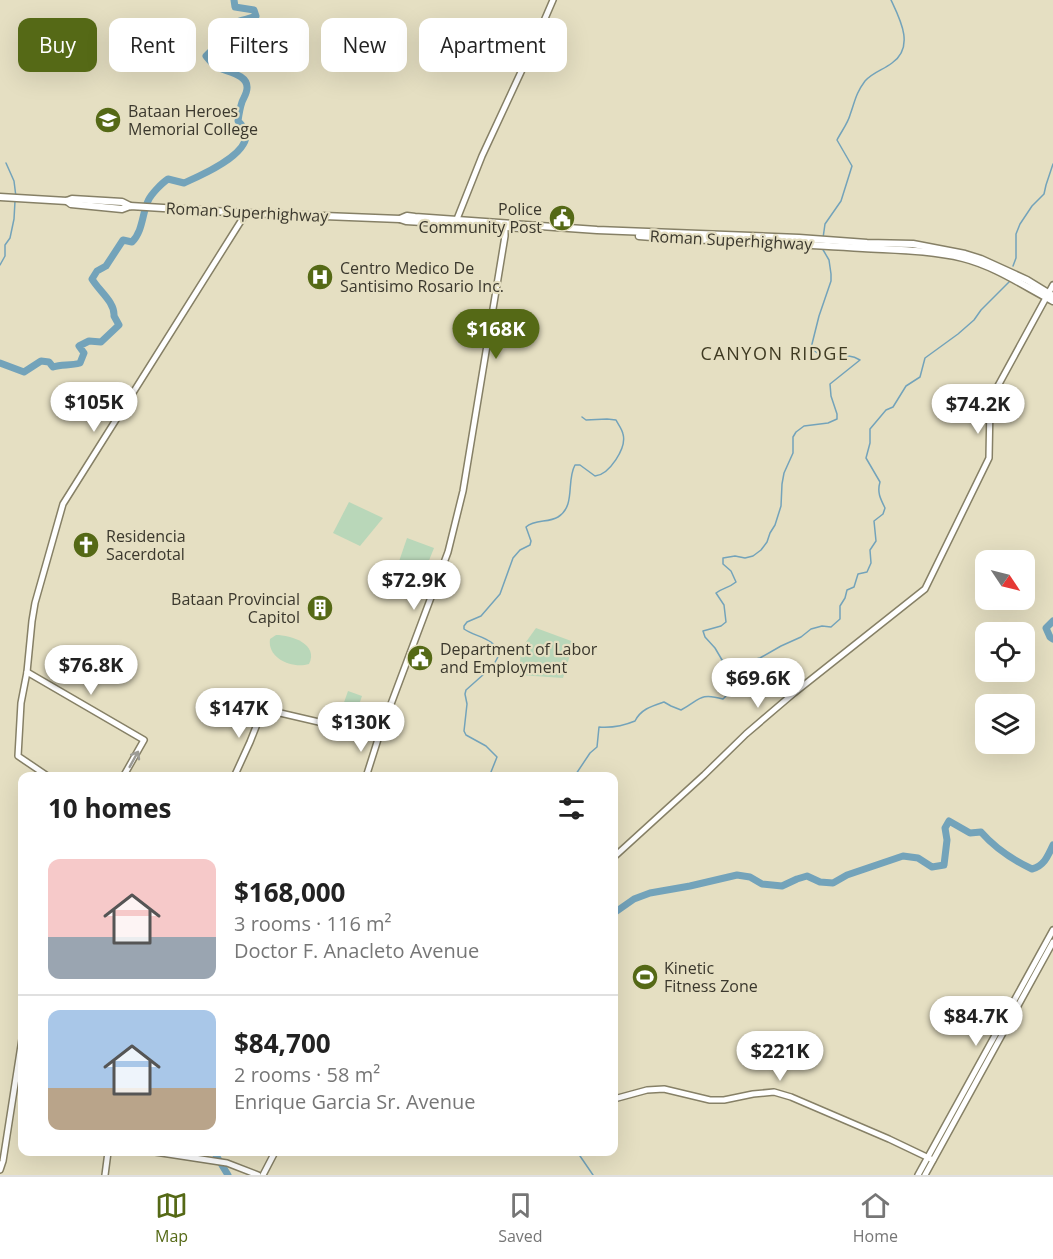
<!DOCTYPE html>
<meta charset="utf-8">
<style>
:root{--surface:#fff;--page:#f6f6f6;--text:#222;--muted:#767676;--line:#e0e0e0;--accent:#556916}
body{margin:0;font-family:"Open Sans",sans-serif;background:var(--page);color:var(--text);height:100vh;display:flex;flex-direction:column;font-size:22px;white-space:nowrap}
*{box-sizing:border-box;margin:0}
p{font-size:20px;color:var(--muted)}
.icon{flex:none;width:33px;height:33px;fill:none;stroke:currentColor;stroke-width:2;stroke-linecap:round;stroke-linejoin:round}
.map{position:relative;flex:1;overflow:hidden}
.side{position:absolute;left:18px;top:772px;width:600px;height:384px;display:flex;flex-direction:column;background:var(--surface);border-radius:12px;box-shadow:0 6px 24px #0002}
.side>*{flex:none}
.hud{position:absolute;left:18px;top:18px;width:600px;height:54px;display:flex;gap:12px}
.needle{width:39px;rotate:125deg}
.fabs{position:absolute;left:975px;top:550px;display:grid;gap:12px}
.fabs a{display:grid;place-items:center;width:60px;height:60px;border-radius:12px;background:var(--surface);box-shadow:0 6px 24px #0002;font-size:30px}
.price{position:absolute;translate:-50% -51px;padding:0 14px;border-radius:21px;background:#fff;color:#222;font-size:20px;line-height:39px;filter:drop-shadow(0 2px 3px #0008)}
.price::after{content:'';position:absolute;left:50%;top:36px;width:18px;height:14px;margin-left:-9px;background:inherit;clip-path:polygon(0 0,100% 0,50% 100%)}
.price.active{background:var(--accent);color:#fff}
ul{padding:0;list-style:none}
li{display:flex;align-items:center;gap:18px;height:150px;padding:0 30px}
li+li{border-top:2px solid var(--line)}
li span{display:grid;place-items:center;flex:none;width:168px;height:120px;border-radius:12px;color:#555}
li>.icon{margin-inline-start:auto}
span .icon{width:72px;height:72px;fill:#fffc;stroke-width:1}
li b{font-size:26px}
h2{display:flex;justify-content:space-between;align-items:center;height:72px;padding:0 30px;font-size:26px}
.pill{padding:0 21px;border-radius:12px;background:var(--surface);box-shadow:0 6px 24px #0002;font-size:21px;line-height:54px}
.pill.active{background:var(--accent);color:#fff}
.dock{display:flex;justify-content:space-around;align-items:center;height:84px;border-top:2px solid var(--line);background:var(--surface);font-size:16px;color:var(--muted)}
.dock a{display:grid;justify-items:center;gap:3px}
.dock .active{color:var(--accent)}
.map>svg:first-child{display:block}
.green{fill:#b9d7b9}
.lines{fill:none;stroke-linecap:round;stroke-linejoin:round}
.stream{stroke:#73a3ba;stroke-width:1.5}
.river{stroke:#73a3ba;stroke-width:7}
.secondary-casing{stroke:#868066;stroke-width:8}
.primary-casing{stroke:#868066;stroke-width:9}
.secondary{stroke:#fff;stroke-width:5}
.primary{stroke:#fff;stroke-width:6}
.oneway{stroke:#9d9c96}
.labels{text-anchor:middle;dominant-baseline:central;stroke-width:4.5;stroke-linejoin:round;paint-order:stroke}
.poi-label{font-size:16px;fill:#3b382d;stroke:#e5dfc2;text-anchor:start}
.street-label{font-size:16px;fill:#3b382d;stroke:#e5dfc2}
.neighbourhood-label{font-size:18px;letter-spacing:1.5px;fill:#3f3a22;stroke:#e5dfc2}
</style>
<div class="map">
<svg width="1053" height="1175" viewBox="0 0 1053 1175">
<rect width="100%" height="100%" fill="#e5dfc2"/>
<g class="green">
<polygon points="349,502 383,518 360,546 333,533"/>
<polygon points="407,538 434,548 416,593 391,585"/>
<polygon points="536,628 574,642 563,678 519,675 521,649"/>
<path d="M276,635C291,635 319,644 309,664C293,669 267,659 270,639Z"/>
<polygon points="348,691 362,696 355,716 341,711"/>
</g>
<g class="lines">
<g class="stream">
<polyline points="6,163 14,181 16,197"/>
<path d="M823,238L825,224L841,201L852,166L837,140C841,132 848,123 850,115C855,101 856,93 865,81C873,72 883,70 892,63C915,47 900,19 891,0"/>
<polyline points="0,265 5,256 5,245 10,238 14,219 15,201"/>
<polyline points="1013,266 1016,258 1016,234 1020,224 1032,206 1044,194 1046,185 1053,164"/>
<path d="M730,689L735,677L737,666L744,660H752L760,658L781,646L801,637L811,629L822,626L831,627L840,619V606L845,598L847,590L854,587L858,574L867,572L871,563L870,550L876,541L874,521L883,514L885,508C880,498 877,492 880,482L866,458L870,443V429L886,410L893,407L906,386L920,377L925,358L958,334L974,320L981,310L1010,281"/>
<path d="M489,777L497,757L486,746L466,735L464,731L467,704L465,694L466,690L493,666L499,655C495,637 477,638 464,629V626L467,622L481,616L500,594L513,558L520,550L530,545L531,541L526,527C535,519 548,523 558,517C576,506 566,481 575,465H580L595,476C609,475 627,448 623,434C622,429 618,424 616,420L607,419L586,420L582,417"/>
<path d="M574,777L590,753L597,747L599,727C612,728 623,726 635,721C641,709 652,706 664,702L671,706L681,710C700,700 699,692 723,699L729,693V682L725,675V665L715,648L705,637L703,631L721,626L726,622L724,605L716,593C722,588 729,588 736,582L731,571L723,564V558L735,556L745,558L753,556L761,550L767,542L770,533L775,525L781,506L782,484L784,473L793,453V437L796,432L804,426L828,423L837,419V414L831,396L830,384L860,360C846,351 838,360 824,357C819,355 815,351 811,348L819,316L831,281V274L829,260L822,248"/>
<polyline points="580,1152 580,1156 593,1175"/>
</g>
<g class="river">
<path d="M0,363L24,372L41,361L49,362L53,367C62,364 70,366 80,363L84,353L79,346L89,341L101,342L119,325L114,316C115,302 99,291 92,279L97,271L106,266L123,240L132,242C143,231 142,214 148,201C151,194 162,183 168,179L184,183C200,176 249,155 246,133C245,129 241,124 238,121C239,114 240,108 242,102C244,97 247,93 247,88C248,74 226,72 217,67C212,64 210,61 206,56L213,49L220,55L227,57L232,49L230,42L233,24C241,19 248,20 256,16L254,10L235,7L234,0"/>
<polyline points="1053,621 1046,628 1050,637 1053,639"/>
<path d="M614,913L634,899L650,893L690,886L737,875L750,877L762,884L782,886L797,879L807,876L820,882L833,883L847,875L903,856L918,858L932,867L944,865L947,840L945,828L949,821L970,833L981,832C995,848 1013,860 1032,869C1044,866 1048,856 1053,845"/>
<polyline points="214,1152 228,1175"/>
</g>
<defs>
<g id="secondary">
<polyline points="457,219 482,156 534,44 553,0"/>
<polyline points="27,672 144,740 123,777"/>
<polyline points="49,777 18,756 21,703 27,672 32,621 35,603 63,504 246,213"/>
<polyline points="234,777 250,742 263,709 379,736"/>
<polyline points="366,777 379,736 448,552 463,491 505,236 505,226"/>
<polyline points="614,857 704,775 746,734 794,693 925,589 989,458 990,404 993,395 1053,285"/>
<polyline points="614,1099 647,1090 664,1089 710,1100 724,1100 753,1094 774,1092 791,1097 889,1139 933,1160"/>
<polyline points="155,1152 227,1163 258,1175"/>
<polyline points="0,1170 3,1161 22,1039"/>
<polyline points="105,1175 108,1152"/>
<polyline points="263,1175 275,1152"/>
<polyline points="918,1175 1053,930"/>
<polyline points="925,1175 1053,942"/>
</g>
<g id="primary">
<polyline points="0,197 67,201 72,199 122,202 130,206"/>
<polyline points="67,201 71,204 122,209 130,206 246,213 400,219 407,216 415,217 597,230 799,238 867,243 913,244 965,254 981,259 1027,280 1053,296"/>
<polyline points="400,219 406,221 522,228"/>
<path d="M639,236C714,241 789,243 863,248C897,250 930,250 963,258C995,266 1024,286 1053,301"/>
</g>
</defs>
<use href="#secondary" class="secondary-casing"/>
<use href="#primary" class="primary-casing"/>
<use href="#secondary" class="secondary"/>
<use href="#primary" class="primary"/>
</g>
<defs><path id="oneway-shaft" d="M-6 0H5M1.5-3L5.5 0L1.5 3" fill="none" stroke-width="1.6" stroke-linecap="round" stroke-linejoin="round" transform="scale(1.5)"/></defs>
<use class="oneway" href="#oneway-shaft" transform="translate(134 759) rotate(-61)"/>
<defs>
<symbol id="university-disc" viewBox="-11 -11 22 22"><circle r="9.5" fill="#556916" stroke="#e5dfc2"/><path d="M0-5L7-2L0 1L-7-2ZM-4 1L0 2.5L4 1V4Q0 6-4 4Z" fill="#fff"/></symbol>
<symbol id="civic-disc" viewBox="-11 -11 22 22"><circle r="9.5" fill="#556916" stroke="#e5dfc2"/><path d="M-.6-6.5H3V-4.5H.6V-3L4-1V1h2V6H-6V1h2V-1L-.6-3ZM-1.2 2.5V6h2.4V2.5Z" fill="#fff"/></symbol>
<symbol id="hospital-disc" viewBox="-11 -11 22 22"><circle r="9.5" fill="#556916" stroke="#e5dfc2"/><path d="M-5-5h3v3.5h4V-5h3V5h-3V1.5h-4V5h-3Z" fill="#fff"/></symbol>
<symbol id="church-disc" viewBox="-11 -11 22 22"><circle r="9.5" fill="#556916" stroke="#e5dfc2"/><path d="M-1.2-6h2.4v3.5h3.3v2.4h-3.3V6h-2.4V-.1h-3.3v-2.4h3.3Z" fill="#fff"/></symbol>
<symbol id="building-disc" viewBox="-11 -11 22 22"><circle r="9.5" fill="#556916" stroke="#e5dfc2"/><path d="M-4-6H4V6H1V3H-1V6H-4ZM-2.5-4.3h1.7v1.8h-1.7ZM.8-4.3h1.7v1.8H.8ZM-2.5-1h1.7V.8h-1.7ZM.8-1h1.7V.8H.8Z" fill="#fff"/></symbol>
<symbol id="stadium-disc" viewBox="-11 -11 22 22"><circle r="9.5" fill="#556916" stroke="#e5dfc2"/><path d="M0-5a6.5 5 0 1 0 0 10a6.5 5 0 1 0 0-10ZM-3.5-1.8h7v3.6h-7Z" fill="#fff"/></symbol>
</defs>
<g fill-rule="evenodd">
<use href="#university-disc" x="93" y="105" width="30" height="30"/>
<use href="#civic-disc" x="547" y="203" width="30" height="30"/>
<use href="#hospital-disc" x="305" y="262" width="30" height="30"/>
<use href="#church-disc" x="71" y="530" width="30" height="30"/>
<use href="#building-disc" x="305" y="593" width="30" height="30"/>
<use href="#civic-disc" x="405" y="643" width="30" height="30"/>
<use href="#stadium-disc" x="630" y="962" width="30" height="30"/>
</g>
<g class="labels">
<g class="poi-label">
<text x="128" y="111">Bataan Heroes<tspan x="128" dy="18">Memorial College</tspan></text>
<text x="542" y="209" text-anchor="end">Police<tspan x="542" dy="18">Community Post</tspan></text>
<text x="340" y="268">Centro Medico De<tspan x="340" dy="18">Santisimo Rosario Inc.</tspan></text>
<text x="106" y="536">Residencia<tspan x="106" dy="18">Sacerdotal</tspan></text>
<text x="300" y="599" text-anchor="end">Bataan Provincial<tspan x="300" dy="18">Capitol</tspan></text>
<text x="440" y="649">Department of Labor<tspan x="440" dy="18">and Employment</tspan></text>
<text x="664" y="968">Kinetic<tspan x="664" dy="18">Fitness Zone</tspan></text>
</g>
<g class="street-label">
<text transform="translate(247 212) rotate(3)">Roman Superhighway</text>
<text transform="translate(731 240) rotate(3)">Roman Superhighway</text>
</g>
<g class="neighbourhood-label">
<text x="775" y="353">CANYON RIDGE</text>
</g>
</g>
</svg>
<div class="fabs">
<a><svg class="needle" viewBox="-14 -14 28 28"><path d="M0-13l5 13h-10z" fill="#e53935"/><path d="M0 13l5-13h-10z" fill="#767676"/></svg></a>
<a><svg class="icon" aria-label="locate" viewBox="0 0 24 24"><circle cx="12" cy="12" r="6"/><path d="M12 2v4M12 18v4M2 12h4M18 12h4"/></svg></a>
<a><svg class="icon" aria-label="layers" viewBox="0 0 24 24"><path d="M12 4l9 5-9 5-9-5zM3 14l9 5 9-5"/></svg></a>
</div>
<b class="price active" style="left:496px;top:360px">$168K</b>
<b class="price" style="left:94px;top:433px">$105K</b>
<b class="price" style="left:978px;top:435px">$74.2K</b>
<b class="price" style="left:414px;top:611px">$72.9K</b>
<b class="price" style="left:91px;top:696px">$76.8K</b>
<b class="price" style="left:758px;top:709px">$69.6K</b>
<b class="price" style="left:239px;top:739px">$147K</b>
<b class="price" style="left:361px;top:753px">$130K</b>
<b class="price" style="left:976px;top:1047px">$84.7K</b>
<b class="price" style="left:780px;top:1082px">$221K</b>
<div class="hud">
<a class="pill active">Buy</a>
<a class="pill">Rent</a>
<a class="pill">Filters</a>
<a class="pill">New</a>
<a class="pill">Apartment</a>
</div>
<section class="side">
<h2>10 homes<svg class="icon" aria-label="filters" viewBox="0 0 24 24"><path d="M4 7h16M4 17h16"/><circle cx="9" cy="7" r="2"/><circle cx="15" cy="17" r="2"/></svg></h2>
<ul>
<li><span style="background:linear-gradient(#f6c9c9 65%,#9aa5b1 0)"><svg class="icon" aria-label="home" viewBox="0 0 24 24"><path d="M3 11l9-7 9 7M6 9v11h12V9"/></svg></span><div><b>$168,000</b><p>3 rooms · 116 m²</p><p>Doctor F. Anacleto Avenue</p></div></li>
<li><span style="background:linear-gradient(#a9c7e8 65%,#b9a48a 0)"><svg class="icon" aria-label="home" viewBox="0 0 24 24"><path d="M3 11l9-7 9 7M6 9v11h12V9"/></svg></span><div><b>$84,700</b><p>2 rooms · 58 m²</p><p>Enrique Garcia Sr. Avenue</p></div></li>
</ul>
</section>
</div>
<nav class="dock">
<a class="active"><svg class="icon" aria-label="map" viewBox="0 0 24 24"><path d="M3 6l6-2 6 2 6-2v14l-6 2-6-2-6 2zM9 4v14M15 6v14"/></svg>Map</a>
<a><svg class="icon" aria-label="saved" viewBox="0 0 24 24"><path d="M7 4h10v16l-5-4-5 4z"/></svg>Saved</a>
<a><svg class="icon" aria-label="home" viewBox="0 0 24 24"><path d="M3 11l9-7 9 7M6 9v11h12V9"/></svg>Home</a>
</nav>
